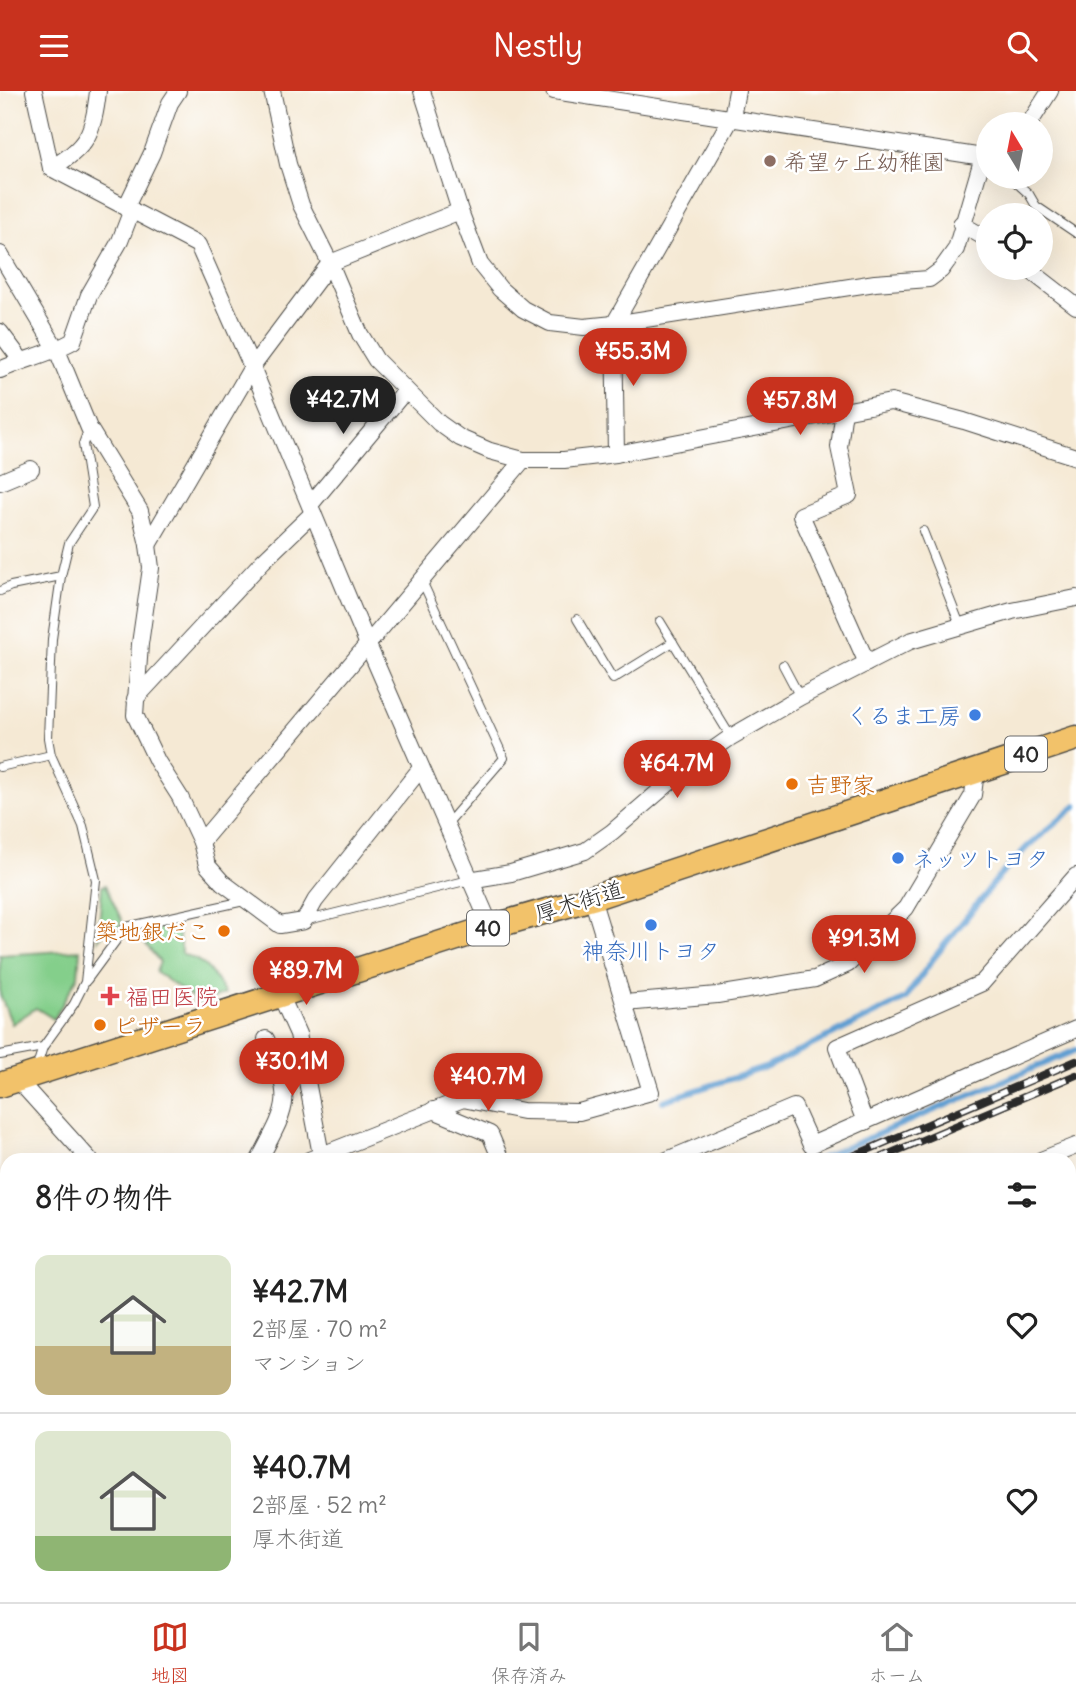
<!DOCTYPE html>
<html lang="ja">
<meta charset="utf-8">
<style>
:root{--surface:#fff;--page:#f6f6f6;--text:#222;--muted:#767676;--line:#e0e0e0;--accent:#c8321e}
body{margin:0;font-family:Delius,"Klee One",sans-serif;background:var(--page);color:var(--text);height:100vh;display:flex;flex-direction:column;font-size:26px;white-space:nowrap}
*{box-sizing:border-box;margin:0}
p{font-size:23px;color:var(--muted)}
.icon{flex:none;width:38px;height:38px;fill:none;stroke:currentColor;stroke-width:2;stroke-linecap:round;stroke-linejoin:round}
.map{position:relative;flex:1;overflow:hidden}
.sheet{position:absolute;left:0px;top:1062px;width:1076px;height:450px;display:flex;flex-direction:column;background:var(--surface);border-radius:21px 21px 0 0;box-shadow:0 7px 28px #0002}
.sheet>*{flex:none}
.needle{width:46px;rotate:350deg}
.fabs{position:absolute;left:976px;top:21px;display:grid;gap:14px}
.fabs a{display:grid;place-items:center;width:77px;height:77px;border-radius:50%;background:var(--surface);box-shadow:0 7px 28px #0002;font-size:35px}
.price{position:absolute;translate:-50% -60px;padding:0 16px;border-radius:24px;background:var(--accent);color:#fff;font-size:23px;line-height:46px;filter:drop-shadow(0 2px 4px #0008)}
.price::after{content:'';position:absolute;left:50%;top:42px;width:21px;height:16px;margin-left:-10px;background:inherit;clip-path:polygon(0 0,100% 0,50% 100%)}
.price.current{background:#222;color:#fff}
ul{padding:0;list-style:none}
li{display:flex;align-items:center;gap:21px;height:175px;padding:0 35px}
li+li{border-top:2px solid var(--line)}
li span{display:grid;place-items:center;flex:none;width:196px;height:140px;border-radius:14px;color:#555}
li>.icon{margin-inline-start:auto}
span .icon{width:84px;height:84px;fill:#fffc;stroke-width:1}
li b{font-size:30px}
h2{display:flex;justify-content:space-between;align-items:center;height:84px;padding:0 35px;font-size:30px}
header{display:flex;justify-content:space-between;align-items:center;height:91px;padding:0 35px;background:var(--accent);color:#fff;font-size:32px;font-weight:600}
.dock{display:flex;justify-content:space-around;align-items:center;height:98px;border-top:2px solid var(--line);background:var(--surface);font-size:19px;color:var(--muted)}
.dock a{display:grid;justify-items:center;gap:4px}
.dock .current{color:var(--accent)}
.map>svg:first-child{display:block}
.green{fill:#84cf8b;stroke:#587d5b;stroke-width:2}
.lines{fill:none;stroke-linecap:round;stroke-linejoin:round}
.stream{stroke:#609fd2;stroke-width:6}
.service-casing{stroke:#494844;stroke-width:10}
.minor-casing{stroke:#494844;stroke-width:18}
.primary-casing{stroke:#494844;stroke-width:27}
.service{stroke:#fff;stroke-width:8}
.minor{stroke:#fff;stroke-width:16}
.primary{stroke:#f2c26a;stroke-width:24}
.rail-casing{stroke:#2b2b2b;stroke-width:8}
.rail{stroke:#fff;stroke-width:5;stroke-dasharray:16;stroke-linecap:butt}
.education-dot{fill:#8d6e63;stroke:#fff;stroke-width:2.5}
.shop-dot{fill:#3f7fe0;stroke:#fff;stroke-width:2.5}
.food-dot{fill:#e8710a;stroke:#fff;stroke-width:2.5}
.health-dot{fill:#e0444e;stroke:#fff;stroke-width:2.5}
.labels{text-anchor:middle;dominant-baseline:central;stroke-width:5;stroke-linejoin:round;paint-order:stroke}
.shield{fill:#fff;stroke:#6b6b6b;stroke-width:2}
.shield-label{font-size:21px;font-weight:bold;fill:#2b2b2b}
.education-label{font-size:23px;fill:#785e54;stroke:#fff;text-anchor:start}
.shop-label{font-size:23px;fill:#366cbe;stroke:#fff;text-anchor:end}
.food-label{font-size:23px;fill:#c56008;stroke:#fff;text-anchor:start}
.street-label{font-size:23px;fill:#2b2b2b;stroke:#fff}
.health-label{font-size:23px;fill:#be3a42;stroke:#fff;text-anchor:start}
</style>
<header><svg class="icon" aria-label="menu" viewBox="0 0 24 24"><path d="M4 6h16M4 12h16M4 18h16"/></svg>Nestly<svg class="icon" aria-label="search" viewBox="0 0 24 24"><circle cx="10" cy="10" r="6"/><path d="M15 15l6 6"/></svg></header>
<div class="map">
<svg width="1076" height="1511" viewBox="0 0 1076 1511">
<rect width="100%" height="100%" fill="#fff"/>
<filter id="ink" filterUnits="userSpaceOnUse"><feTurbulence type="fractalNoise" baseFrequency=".0143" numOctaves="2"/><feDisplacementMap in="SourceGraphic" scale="14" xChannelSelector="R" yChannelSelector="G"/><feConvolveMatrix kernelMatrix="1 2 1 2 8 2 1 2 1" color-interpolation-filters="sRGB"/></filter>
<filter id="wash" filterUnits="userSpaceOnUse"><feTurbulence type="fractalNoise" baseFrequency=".00686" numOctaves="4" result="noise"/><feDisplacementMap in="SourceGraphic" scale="28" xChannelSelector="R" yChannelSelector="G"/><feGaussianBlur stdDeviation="1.57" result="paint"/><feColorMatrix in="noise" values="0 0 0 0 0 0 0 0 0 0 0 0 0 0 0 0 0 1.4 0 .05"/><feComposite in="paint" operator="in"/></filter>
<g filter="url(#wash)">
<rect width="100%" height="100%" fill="#f5e9d4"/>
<g class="green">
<polygon points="105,794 122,830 117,838 108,838 98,849 102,795"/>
<path d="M176,833L182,863C208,871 211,881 225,903L194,914L192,906L156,881L160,871L138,844Z"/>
<polygon points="80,859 78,885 54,928 36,917 12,933 0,904 0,864"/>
</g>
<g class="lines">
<g class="stream">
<polyline points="663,1010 767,976 905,908 933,868 998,787 1027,756 1076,715"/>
<polyline points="817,1069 1076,959"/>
<polyline points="0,1234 7,1234"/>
<polyline points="0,1344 7,1344"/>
</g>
</g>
</g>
<g filter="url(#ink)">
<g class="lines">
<defs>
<g id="service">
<polyline points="1010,86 1029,103 1036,115 1076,142"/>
<polyline points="923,440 960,534"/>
<polyline points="421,488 504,667 447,733"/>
<polyline points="0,500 11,495 61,485 69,452 93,416 83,353 89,337"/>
<polyline points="577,528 613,588 673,551"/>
<polyline points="660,530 731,646"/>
<polyline points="783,574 800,606"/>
<polyline points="0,676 51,664"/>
<polyline points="304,830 469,789"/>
<polyline points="87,889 126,836 244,810"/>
<polyline points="0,964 43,956"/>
<polyline points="36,978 43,956 74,913 85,891 96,789 83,735 51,664 48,647 52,548 61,485"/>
</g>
<g id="minor">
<polyline points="34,0 51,77 198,154 252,276 368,554 491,836"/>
<polyline points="272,0 288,73 301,114 330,172 360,243 376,269 439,332 460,347 490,360 523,369 564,369 616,363 891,311 964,330 1076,366"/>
<polyline points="422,0 460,120 480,173 500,198 523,218 550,232 584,236 614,233 875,192 929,188 941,179 956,158 983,66"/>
<polyline points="554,0 983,66 989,70"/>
<polyline points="1029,33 1050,0"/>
<path d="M51,77C87,57 94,41 98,0"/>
<polyline points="126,116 152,62 170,12 178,0"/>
<polyline points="961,133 989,149"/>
<polyline points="0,163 57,259 89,337 140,420 148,454 151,477 140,553 135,624 157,670 180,706 201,751 207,774 222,791 280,834 304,830 315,810 421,677"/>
<polyline points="1027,177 1076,215"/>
<polyline points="0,241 21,269"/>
<path d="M0,279C24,268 50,263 73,250L89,204L120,150L132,119"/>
<polyline points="844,319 839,356 849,404 801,424 867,572"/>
<polyline points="616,363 614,233 732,26 737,0"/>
<polyline points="0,391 31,378"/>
<polyline points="310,414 405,300"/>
<polyline points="148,454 252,276 330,172 460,120"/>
<polyline points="135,608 263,470 313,422"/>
<polyline points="201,751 523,369"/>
<polyline points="469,789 511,782 585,760 612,741 684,679 731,646 800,606 910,550 1012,520 1076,507"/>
<polyline points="280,903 298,943 322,1069"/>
<polyline points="625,912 717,904 815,888 848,873 906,817 973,704 976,680"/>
<polyline points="18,989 90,1069"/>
<polyline points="433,1019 490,1043 501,1069"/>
<polyline points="865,1031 837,956 982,892 1076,785"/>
<path d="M259,1069C290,1011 293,1009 266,948"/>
<polyline points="309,1069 463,1008 523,1020 579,1021 651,1001 592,807"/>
<polyline points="667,1069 794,1016 811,1054 1076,938"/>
<polyline points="1041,1069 1076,1055"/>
<polyline points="1069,1093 1076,1109"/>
<polyline points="0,1096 7,1093"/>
<polyline points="1069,1183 1076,1180"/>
<polyline points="0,1250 7,1249"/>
<polyline points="1069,1399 1076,1397"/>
<polyline points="0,1461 7,1460"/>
<polyline points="450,1505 453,1511"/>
<polyline points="814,1505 820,1511"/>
<polyline points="993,1505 998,1511"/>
<polyline points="227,1511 265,1505"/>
<polyline points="621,1511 629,1505"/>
<polyline points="764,1511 769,1505"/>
<polyline points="897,1511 904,1505"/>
</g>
<polyline id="primary" points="0,994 491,836 592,807 1076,647"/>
</defs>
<use href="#service" class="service-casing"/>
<use href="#minor" class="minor-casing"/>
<use href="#primary" class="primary-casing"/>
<use href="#service" class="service"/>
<use href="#minor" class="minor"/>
<use href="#primary" class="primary"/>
<defs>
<g id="rail">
<polyline points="844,1069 1076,970"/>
<polyline points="875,1069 1076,984"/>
<polyline points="0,1360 7,1359"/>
<polyline points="0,1372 7,1371"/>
</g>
</defs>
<use href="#rail" class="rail-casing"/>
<use href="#rail" class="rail"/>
</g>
</g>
<circle class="education-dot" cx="770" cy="70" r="7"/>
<g class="shop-dot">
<circle cx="975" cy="624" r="7"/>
<circle cx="898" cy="767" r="7"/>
<circle cx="651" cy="834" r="7"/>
</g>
<g class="food-dot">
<circle cx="792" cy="693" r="7"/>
<circle cx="224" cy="840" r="7"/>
<circle cx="100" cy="934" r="7"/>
</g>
<path class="health-dot" d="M106.5 894.5h7v7h7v7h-7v7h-7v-7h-7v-7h7z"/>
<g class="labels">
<g class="shield">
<rect x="1005" y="645.5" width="42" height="35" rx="5"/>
<rect x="467" y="819.5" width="42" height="35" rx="5"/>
</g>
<g class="shield-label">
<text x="1026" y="663">40</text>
<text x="488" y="837">40</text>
</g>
<g class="education-label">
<text x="784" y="70">希望ヶ丘幼稚園</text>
</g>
<g class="shop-label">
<text x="961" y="624">くるま工房</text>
<text x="912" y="767" text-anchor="start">ネッツトヨタ</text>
<text x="651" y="859" text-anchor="middle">神奈川トヨタ</text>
</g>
<g class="food-label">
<text x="806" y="693">吉野家</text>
<text x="210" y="840" text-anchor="end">築地銀だこ</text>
<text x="114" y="934">ピザーラ</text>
</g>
<g class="street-label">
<text transform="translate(579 810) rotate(-17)">厚木街道</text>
</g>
<g class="health-label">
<text x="126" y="905">福田医院</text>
</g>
</g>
</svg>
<div class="fabs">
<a><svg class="needle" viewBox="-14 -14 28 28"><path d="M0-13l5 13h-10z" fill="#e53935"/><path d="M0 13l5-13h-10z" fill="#767676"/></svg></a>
<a><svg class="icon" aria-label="locate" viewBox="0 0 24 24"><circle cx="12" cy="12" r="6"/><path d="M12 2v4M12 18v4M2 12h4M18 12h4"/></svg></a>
</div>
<b class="price" style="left:633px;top:297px">¥55.3M</b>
<b class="price current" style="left:343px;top:345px">¥42.7M</b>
<b class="price" style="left:800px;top:346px">¥57.8M</b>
<b class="price" style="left:677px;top:709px">¥64.7M</b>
<b class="price" style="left:864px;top:884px">¥91.3M</b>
<b class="price" style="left:306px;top:916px">¥89.7M</b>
<b class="price" style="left:292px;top:1007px">¥30.1M</b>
<b class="price" style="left:488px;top:1022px">¥40.7M</b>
<section class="sheet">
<h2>8件の物件<svg class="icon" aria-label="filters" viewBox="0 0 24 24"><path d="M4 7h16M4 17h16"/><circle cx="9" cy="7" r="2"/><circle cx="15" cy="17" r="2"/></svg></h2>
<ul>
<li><span style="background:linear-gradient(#dfe7d0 65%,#c2b280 0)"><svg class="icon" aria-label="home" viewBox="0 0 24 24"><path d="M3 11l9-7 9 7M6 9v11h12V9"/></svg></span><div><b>¥42.7M</b><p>2部屋 · 70 m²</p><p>マンション</p></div><svg class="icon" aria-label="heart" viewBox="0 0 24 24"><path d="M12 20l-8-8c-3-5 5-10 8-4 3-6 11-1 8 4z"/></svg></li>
<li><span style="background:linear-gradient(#dfe7d0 75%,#8fb573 0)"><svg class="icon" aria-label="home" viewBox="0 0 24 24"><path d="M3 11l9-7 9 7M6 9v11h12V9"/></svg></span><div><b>¥40.7M</b><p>2部屋 · 52 m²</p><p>厚木街道</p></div><svg class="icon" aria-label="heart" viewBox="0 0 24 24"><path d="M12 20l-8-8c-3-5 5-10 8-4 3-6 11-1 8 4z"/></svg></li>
</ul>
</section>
</div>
<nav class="dock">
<a class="current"><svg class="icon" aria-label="map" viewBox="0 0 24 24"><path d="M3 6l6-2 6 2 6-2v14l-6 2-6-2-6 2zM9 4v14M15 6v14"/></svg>地図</a>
<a><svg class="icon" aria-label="saved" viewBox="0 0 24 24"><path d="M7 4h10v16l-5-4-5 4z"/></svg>保存済み</a>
<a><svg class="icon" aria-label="home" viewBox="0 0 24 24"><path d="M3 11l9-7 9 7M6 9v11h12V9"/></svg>ホーム</a>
</nav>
